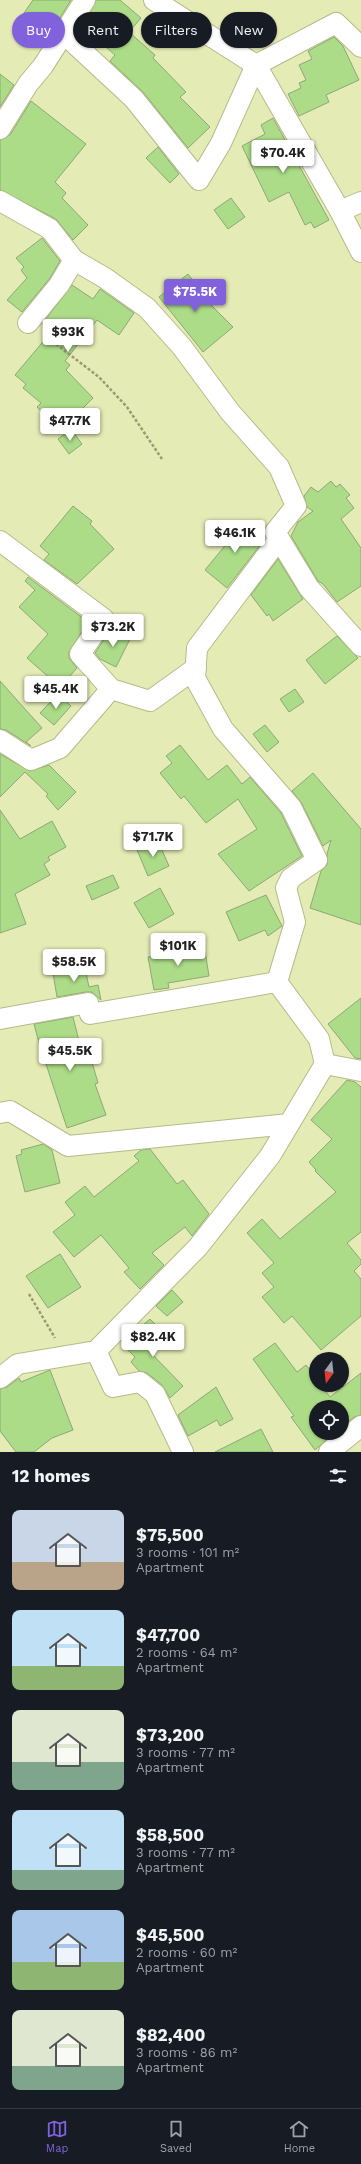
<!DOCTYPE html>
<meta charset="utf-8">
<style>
:root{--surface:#171b24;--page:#20242c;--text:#f1f3f6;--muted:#9ea1a6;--line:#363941;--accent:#8261dc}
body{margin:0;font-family:"Work Sans",sans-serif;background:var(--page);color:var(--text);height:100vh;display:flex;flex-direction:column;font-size:15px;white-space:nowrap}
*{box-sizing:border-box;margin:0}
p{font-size:13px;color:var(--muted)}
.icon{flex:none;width:22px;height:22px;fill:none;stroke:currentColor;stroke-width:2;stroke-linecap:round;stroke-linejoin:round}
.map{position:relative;height:1452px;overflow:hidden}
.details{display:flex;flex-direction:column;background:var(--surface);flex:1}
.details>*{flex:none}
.guide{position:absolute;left:12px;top:12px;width:337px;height:36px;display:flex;gap:8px}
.needle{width:26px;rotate:195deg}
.controls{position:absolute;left:309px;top:1352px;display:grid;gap:8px}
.controls a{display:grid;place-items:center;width:40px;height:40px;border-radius:50%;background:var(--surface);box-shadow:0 1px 3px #0004;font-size:20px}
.price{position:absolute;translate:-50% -34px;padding:0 9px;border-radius:4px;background:#fff;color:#222;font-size:13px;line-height:26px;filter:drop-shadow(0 1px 2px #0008)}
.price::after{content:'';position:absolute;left:50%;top:24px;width:12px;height:9px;margin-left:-6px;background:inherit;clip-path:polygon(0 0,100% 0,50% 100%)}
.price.current{background:var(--accent);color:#fff}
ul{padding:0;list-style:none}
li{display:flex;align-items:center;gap:12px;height:100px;padding:0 12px}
li span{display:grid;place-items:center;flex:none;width:112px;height:80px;border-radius:8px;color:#555}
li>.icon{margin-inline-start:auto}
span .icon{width:48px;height:48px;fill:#fffc;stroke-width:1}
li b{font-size:17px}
h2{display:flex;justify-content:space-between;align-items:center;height:48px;padding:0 12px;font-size:17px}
.chip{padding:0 14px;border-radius:18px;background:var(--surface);box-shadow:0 1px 3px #0004;font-size:14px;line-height:36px}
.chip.current{background:var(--accent);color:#fff}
.tab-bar{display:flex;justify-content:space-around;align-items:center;height:56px;border-top:1px solid var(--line);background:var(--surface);font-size:11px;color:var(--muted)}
.tab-bar a{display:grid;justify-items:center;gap:2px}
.tab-bar .current{color:var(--accent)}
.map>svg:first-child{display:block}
.building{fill:#acdc87;stroke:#8da77a}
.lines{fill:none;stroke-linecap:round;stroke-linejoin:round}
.minor-casing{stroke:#b6bb88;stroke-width:22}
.path{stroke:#989c73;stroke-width:2.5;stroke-dasharray:3 2;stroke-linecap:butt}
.minor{stroke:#fff;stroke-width:20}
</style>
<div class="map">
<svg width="361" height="1452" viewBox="0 0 361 1452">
<rect width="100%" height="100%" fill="#e5ebb5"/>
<g class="building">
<polygon points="33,0 71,0 51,32 24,13"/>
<polygon points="96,0 120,0 141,18 129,32 155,55 153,58 186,92 180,97 210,127 188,148 143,92 110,61 115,55 82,26"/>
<polygon points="334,37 343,46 359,80 326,95 329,102 299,116 288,94 301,88 299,83 306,80 299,65 312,59 308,51"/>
<polygon points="0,74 14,85 0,107"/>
<polygon points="31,101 86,144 55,182 66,193 62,198 88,225 73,240 56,219 0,190 0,140 10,135"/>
<polygon points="273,118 329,220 314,228 311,222 305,225 289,192 269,202 242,146 265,134 261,125"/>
<polygon points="158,147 179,174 170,183 146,158"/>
<polygon points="231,198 245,217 228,229 214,210"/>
<polygon points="42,238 60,261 50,278 22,312 7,300 27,278 21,270 24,267 16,258"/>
<polygon points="188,274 213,307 233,327 203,352 159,297"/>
<polygon points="72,285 93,299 100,289 134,313 119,335 97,320 65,361 70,365 66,370 93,398 60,431 37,407 41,403 23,388 26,384 15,375 52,331 42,324"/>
<polygon points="71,429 82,444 69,454 58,439"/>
<polygon points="331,481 336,487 340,484 350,495 346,498 354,508 341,519 361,548 361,586 337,602 323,584 318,581 291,536 298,522 313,511 307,507 304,496 311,487 318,492"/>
<polygon points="73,506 92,521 90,524 114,549 77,584 44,560 49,554 40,546"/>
<polygon points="244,520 265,539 227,588 205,570 228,542 226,540"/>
<polygon points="278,559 303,599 273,621 269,614 267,616 251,595"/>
<polygon points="28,577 88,622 69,652 69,658 77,668 60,687 27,658 48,634 19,607 35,590 25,581"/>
<polygon points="111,629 130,639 116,667 100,659 95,653"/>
<polygon points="337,636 358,658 325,684 306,660"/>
<polygon points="0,681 42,728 26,742 31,746 6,730 0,729"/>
<polygon points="295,689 304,702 289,712 280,699"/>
<polygon points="58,694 71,706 54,725 40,713"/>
<polygon points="265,725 279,742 267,752 253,734"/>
<polygon points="180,745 208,780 227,765 242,784 250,777 281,813 302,856 249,891 218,854 257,829 238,799 206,823 184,796 181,799 160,773 172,763 166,756"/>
<polygon points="0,754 30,771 49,765 76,792 58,810 46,796 48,794 25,772 0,797"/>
<polygon points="313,773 361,829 361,925 310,908 321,871 327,865 327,854 331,840 323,846 301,802 292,791"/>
<polygon points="0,810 20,839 52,821 66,847 48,857 50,860 44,864 50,875 15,894 26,924 0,933"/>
<polygon points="158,841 169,866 148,876 137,850"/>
<polygon points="113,875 119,888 92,900 86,886"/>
<polygon points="160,888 174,914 149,928 134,903"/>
<polygon points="266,895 282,926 268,936 265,930 239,941 226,912"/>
<polygon points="200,948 200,951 205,951 209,976 168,983 169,988 154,990 148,957"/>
<polygon points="85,968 89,987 98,985 101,1000 92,992 86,992 57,997 53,973"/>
<polygon points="361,998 361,1059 355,1058 328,1024"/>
<polygon points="73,1017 83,1057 90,1055 98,1083 95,1084 106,1115 67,1128 44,1058 43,1058 34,1024"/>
<polygon points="347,1080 355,1082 361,1087 361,1232 347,1243 361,1260 361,1264 354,1271 361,1279 361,1316 321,1350 292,1316 284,1323 262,1297 274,1287 262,1273 274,1263 247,1233 262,1219 280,1239 336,1192 315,1171 316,1170 309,1162 332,1139 311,1120"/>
<polygon points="43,1144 52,1150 60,1183 25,1192 16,1156 22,1154 21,1150"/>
<polygon points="150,1149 177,1184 183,1180 209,1214 192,1236 185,1227 152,1253 164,1265 140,1289 124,1272 129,1268 101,1235 74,1257 53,1232 75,1215 65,1202 85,1186 94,1197 139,1161 134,1156 141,1150"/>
<polygon points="60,1254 81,1287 48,1308 26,1276"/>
<polygon points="172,1290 183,1302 167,1316 156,1306"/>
<polygon points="150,1319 166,1335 149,1351 183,1386 170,1398 162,1385 147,1373 139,1371 131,1362 135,1357 127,1349 141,1336 136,1331"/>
<polygon points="275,1343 297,1372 306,1365 316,1378 316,1385 321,1385 330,1397 361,1373 361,1415 354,1417 342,1427 342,1407 316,1407 316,1433 334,1433 315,1450 291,1417 294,1416 253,1359"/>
<polygon points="50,1370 73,1430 52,1438 34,1452 16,1452 0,1431 0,1389 7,1387 19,1378 21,1382"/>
<polygon points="216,1387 233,1419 220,1426 217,1420 188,1436 178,1415"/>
<polygon points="261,1429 273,1452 215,1452"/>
</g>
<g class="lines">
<defs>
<g id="minor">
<polyline points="154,0 256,65 340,211 361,252"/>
<polyline points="63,33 134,99 199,180 221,143 256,65 336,23 361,47"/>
<polyline points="0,129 28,84 43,66 85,0"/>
<polyline points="0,201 50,229 74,260 105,278 147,308 182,347 230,412 279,467 296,506 275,532 309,588 361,646"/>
<polyline points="340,211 361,202"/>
<polyline points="28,323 59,285 74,260"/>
<polyline points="0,541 104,619 80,654 111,689 150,701 196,668"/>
<polyline points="0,740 31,760 60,748 111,689"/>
<polyline points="277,982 295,922 286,888 291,878 317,860 291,807 223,729 195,678 197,648 279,539"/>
<polyline points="0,1019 88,1003 90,1014 277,982 319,1039 325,1064 361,1071"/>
<polyline points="0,1113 10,1111 68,1146 289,1124"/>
<polyline points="96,1351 113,1387 140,1382 155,1394 183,1452"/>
<polyline points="0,1378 18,1364 96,1351 198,1247 270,1156 325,1064"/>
<polyline points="329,1452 361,1426"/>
</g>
</defs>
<use href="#minor" class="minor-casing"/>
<g class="path">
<polyline points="44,335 99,377 127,407 162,459"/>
<polyline points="29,1294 55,1338"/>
</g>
<use href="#minor" class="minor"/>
</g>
</svg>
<div class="controls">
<a><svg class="needle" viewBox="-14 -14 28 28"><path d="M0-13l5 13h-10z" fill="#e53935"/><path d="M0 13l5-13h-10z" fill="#9ea1a6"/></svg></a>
<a><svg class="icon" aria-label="locate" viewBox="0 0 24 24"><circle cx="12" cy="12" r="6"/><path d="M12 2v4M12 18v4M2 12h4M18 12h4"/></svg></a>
</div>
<b class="price" style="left:283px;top:174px">$70.4K</b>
<b class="price current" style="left:195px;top:313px">$75.5K</b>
<b class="price" style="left:68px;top:353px">$93K</b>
<b class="price" style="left:70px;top:442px">$47.7K</b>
<b class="price" style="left:235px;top:554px">$46.1K</b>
<b class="price" style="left:113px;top:648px">$73.2K</b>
<b class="price" style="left:56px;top:710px">$45.4K</b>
<b class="price" style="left:153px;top:858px">$71.7K</b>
<b class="price" style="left:178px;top:967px">$101K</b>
<b class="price" style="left:74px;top:983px">$58.5K</b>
<b class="price" style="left:70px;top:1072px">$45.5K</b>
<b class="price" style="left:153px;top:1358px">$82.4K</b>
<div class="guide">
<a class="chip current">Buy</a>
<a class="chip">Rent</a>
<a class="chip">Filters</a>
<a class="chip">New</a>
</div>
</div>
<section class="details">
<h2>12 homes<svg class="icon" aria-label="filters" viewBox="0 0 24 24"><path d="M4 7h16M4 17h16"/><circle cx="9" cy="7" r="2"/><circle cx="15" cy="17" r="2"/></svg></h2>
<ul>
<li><span style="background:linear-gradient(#c9d6e8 65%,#b9a48a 0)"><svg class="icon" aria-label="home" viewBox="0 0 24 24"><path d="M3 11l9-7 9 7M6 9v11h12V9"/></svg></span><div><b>$75,500</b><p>3 rooms · 101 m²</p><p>Apartment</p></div></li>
<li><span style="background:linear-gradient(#bfe0f5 70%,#8fb573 0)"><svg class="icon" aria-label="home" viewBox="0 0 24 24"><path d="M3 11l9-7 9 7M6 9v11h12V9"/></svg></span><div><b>$47,700</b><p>2 rooms · 64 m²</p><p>Apartment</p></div></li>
<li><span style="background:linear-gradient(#dfe7d0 65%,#7fa58c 0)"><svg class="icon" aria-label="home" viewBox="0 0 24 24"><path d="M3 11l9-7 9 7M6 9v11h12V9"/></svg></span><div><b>$73,200</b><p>3 rooms · 77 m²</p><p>Apartment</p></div></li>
<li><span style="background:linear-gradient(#bfe0f5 75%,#7fa58c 0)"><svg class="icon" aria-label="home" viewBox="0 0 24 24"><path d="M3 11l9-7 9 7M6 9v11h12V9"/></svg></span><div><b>$58,500</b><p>3 rooms · 77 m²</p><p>Apartment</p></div></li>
<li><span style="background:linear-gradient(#a9c7e8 65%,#8fb573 0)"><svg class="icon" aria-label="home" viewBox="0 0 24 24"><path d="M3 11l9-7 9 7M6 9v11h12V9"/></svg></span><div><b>$45,500</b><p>2 rooms · 60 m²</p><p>Apartment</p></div></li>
<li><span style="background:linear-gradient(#dfe7d0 70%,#7fa58c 0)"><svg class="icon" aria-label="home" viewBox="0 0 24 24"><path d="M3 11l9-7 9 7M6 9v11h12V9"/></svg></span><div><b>$82,400</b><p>3 rooms · 86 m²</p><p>Apartment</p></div></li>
</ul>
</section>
<nav class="tab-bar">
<a class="current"><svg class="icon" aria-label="map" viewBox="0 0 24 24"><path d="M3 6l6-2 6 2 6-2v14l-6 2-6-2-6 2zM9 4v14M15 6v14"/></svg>Map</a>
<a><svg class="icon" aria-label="saved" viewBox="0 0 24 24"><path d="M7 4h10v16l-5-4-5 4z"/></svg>Saved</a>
<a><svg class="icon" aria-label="home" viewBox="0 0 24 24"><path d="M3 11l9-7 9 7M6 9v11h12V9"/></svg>Home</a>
</nav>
